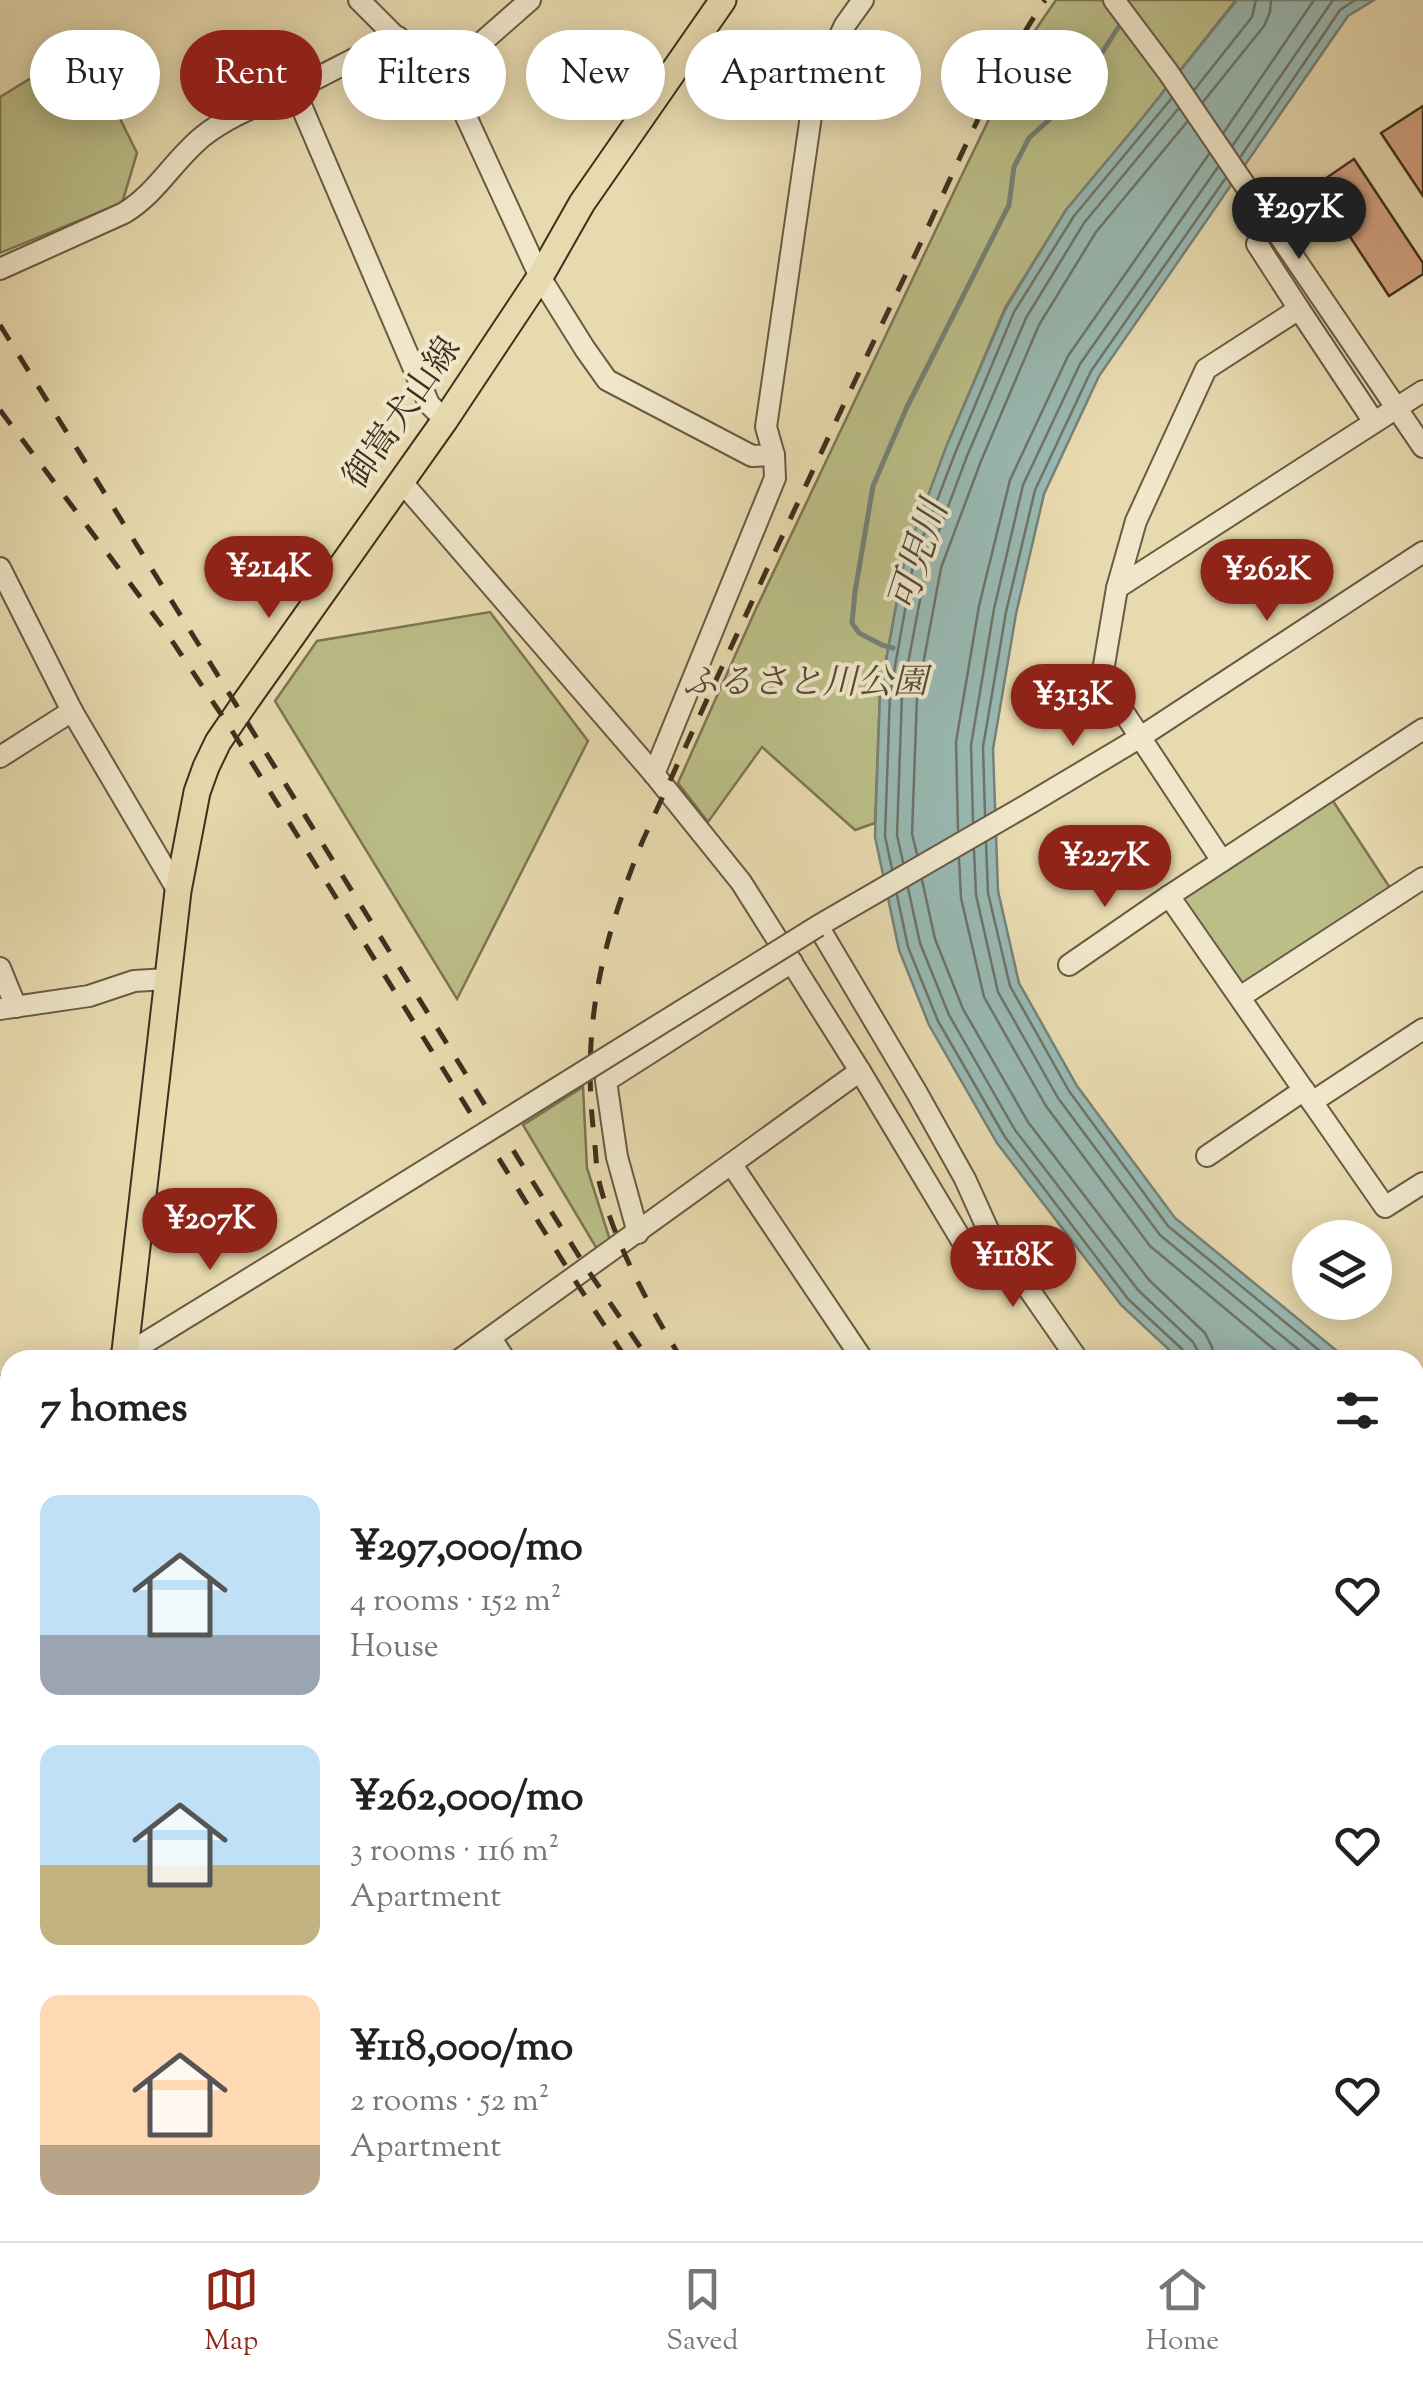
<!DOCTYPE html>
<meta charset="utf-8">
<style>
:root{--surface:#fff;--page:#f6f6f6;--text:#222;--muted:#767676;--line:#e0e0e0;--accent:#8f2418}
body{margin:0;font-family:"Sorts Mill Goudy","Noto Serif JP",serif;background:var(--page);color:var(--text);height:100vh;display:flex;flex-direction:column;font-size:38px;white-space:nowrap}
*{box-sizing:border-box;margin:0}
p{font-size:32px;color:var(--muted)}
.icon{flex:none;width:55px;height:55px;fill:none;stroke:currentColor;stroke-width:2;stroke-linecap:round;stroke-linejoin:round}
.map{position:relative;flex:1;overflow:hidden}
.side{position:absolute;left:0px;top:1350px;width:1425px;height:892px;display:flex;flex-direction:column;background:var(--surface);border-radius:30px 30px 0 0;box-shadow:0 5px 25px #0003}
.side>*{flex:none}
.top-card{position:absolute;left:30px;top:30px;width:1365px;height:90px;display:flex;gap:20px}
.tools{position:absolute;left:1292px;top:1220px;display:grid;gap:20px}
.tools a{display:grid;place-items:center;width:100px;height:100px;border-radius:50%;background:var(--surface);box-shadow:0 5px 25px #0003;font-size:50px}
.price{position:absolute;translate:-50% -85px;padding:0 22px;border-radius:35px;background:var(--accent);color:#fff;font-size:32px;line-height:65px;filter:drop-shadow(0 2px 5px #0008)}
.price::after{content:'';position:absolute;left:50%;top:60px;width:30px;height:22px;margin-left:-15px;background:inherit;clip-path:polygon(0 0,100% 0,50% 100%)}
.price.active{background:#222;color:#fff}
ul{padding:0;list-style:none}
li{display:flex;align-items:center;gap:30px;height:250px;padding:0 40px}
li span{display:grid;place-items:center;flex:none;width:280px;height:200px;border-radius:20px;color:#555}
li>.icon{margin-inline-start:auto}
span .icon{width:120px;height:120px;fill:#fffc;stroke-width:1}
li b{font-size:42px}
h2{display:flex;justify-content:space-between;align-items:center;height:120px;padding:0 40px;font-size:42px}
.pill{padding:0 35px;border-radius:45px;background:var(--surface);box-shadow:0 5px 25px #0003;font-size:35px;line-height:90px}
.pill.active{background:var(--accent);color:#fff}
.tabs{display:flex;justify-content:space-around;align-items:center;height:140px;border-top:2px solid var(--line);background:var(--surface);font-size:28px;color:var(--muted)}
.tabs a{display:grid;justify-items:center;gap:5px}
.tabs .active{color:var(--accent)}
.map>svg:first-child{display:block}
.green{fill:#bbbe87;stroke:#7c7653;stroke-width:2.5}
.water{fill:#99b9b3;stroke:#758278;stroke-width:2.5}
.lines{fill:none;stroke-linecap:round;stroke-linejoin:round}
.shore{stroke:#6c7469;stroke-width:2.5}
.stream{stroke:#758278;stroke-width:5}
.building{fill:#d5a483;stroke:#3e2f1f;stroke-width:2.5}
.minor-casing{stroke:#685a43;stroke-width:24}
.major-casing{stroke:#3e2f1f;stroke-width:29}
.minor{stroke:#f0e7cb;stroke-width:20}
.major{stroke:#e8daaf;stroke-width:25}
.rail{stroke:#3e2f1f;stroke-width:5;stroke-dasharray:18 18;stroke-linecap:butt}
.minor-bridge-casing{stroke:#685a43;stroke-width:24;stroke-linecap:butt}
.minor-bridge{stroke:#f0e7cb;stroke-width:20}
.labels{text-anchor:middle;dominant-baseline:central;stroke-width:8;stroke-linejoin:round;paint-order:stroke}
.street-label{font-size:35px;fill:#3e2f1f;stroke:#f0e7cb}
.park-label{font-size:35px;font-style:italic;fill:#574c34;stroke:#f0e7cb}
.water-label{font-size:38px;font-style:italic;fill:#504b3d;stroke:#f0e7cb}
</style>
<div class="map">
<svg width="1423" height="2241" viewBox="0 0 1423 2241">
<rect width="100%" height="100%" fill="#e8daaf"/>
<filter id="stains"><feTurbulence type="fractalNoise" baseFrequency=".002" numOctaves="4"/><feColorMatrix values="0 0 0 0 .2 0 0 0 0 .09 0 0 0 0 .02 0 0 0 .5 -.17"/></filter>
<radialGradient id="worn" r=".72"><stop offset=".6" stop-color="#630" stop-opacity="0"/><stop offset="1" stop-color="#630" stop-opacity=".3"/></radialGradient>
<g class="green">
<polygon points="1056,0 1236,0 1136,126 1066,210 1005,308 951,436 905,558 880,693 875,823 855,830 762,747 708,822 678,783 755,611 960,179 1025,45"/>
<polygon points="84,46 137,153 122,203 0,253 0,97"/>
<polygon points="490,612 588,741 457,999 275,701 317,641"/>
<polygon points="1331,798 1392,891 1241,988 1181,899"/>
<polygon points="583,1087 587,1168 610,1240 597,1249 523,1125"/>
</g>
<g class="water">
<polygon points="1237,0 1374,0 1348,16 1099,376 1044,494 1016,614 993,749 998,891 1019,983 1077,1086 1175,1218 1348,1360 1180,1360 1121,1305 997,1143 929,1025 899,950 875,837 880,693 905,558 946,447 1006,308 1066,210 1136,126"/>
<polygon points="1415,1409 1423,1415 1423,1547 1415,1541"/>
</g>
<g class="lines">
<g class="shore">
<polyline points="1195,89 1252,17 1256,0"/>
<polyline points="1203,102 1264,26 1270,12 1271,0"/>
<polyline points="1224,132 1314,0"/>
<polyline points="1233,145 1333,0"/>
<polyline points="1241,156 1340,10 1355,0"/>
<polyline points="985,815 983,747 1006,612 1035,490 1091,371 1225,179"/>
<polyline points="973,822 971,745 994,609 1023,485 1080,364 1218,167"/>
<polyline points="958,830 956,742 979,606 1010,480 1068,356 1209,154"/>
<polyline points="986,843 988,893 1010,986 1069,1091 1168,1226 1331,1360"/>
<polyline points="974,850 976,895 998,992 1058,1098 1160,1235 1311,1360"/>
<polyline points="917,854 912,834 917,697 941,568 981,461 1039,325 1096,232 1187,122"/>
<polyline points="959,859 961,898 984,997 1046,1106 1150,1246 1287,1360"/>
<polyline points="903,862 897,835 902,695 927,563 967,456 1026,318 1084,223 1178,109"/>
<polyline points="892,869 885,836 890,694 914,560 956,451 1014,312 1074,216 1171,99"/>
<polyline points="922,880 935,939 963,1009 1028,1122 1149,1280 1205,1333 1212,1347 1213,1360"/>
<polyline points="908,888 920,943 949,1015 1015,1130 1138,1290 1193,1342 1198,1351 1198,1360"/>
<polyline points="897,895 908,947 938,1021 1005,1137 1128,1299 1182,1349 1186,1360"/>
</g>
<g class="stream">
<polyline points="893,648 882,645 859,633 852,623 855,592 873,486 906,409 1009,205 1014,167 1029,138 1073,98 1123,20"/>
<polyline points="300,2232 301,2241"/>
</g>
</g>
<g class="building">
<polygon points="1423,106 1423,196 1381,133"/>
<polygon points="1354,159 1423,263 1423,274 1389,296 1316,185"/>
</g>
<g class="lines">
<defs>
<g id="minor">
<polyline points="359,0 439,80 463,110 540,277 585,349 607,380 752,456 774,455"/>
<polyline points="1114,0 1168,72 1423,447"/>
<polyline points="439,80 530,0"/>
<polyline points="294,89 429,404 445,420"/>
<polyline points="1257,244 1299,309"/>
<path d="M0,269L124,213C157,193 173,161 202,137C229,115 262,104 293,90C328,73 362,54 398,37"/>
<polyline points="401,481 654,774 741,882 860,1071 965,1246 989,1232"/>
<polyline points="0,568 72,711 178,891"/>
<polyline points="1117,588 1423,391"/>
<polyline points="0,757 72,711"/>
<polyline points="654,774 775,478 774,455 766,427 815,88 845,25 863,0"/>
<polyline points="1222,861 1103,681 1104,665 1117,588 1136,521 1206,369 1299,309 1374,422"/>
<polyline points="1169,896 1385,1207 1423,1183"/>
<polyline points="1069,965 1169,896 1423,729"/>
<polyline points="0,968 16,1007"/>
<polyline points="1240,997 1423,878"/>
<polyline points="0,1009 89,996 134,981 167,979"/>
<polyline points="1312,1102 1423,1029"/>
<polyline points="1207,1156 1304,1090"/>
<polyline points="732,1165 863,1360"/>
<polyline points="638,1233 617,1157 606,1081 792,962"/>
<polyline points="491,1338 505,1360"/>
<polyline points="117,1360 322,1234"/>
<polyline points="459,1360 860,1071"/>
<polyline points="1078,1360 989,1232 965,1179 917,1093 818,926 1032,802 1139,738 1423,552"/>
<polyline points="0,1386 10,1402"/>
<polyline points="0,1431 10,1425"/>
<polyline points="0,1653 10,1650"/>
<polyline points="1415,1746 1423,1740"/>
<polyline points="1415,1857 1423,1870"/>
<polyline points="0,2019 10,2019"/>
<polyline points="1415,2039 1423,2035"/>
<polyline points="1415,2112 1423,2126"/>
<polyline points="0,2188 10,2182"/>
<polyline points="556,2232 562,2241"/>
<polyline points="934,2232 940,2241"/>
<polyline points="1131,2232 1139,2241"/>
<polyline points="1220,2232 1226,2241"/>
<polyline points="1357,2232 1362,2241"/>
<polyline points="493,2241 503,2232"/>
<polyline points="978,2241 991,2232"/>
</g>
<g id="major">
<polyline points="124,1360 178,891 197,792 206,767 218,742 246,701 445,420 540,277 582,203 723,0"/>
<polyline points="1415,1398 1423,1392"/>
<polyline points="17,2241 18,2232"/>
</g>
</defs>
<use href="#minor" class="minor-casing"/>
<use href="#major" class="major-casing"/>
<use href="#minor" class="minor"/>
<use href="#major" class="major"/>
<g class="rail">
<polyline points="0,325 587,1269 649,1360"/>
<polyline points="0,410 162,626 229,726 574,1279 627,1360"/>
<path d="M682,1360C649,1306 618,1250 601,1189C596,1172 596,1153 594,1136C581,1025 602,941 643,840C729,651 815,463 905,276C950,183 987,87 1045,0"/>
<polyline points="1167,2232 1173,2241"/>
</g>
<defs>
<polyline id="minor-bridge" points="322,1234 818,926"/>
</defs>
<use href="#minor-bridge" class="minor-bridge-casing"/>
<use href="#minor-bridge" class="minor-bridge"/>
</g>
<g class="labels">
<g class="street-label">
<text transform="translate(404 414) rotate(-55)">御嵩犬山線</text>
</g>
<g class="park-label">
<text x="805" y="684">ふるさと川公園</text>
</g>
<g class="water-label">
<text transform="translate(921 557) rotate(-72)">可児川</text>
</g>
</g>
<rect width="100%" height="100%" filter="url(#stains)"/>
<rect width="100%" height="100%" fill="url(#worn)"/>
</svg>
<div class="tools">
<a><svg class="icon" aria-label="layers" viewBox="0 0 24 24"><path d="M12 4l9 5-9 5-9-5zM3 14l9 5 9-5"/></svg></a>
</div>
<b class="price active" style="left:1299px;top:262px">¥297K</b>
<b class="price" style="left:269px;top:621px">¥214K</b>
<b class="price" style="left:1267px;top:624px">¥262K</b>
<b class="price" style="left:1073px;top:749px">¥313K</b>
<b class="price" style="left:1105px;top:910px">¥227K</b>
<b class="price" style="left:210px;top:1273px">¥207K</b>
<b class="price" style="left:1013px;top:1310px">¥118K</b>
<div class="top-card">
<a class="pill">Buy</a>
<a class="pill active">Rent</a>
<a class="pill">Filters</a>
<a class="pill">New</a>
<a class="pill">Apartment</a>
<a class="pill">House</a>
</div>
<section class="side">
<h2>7 homes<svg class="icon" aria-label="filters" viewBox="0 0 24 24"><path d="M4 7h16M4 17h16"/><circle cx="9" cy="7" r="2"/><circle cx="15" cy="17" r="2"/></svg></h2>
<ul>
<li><span style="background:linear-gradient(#bfe0f5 70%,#9aa5b1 0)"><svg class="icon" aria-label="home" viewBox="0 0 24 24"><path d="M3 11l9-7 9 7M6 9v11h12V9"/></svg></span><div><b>¥297,000/mo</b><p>4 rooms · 152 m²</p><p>House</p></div><svg class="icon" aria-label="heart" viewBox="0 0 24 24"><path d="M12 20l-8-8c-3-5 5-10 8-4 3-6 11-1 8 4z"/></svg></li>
<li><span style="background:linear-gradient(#bfe0f5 60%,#c2b280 0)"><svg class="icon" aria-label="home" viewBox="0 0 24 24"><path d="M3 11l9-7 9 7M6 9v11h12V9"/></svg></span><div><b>¥262,000/mo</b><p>3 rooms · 116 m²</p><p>Apartment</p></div><svg class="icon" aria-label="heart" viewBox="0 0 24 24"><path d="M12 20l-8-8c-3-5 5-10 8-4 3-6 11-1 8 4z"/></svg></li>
<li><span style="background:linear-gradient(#ffd9b3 75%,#b9a48a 0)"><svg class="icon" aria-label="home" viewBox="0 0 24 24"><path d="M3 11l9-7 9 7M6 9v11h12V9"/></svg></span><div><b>¥118,000/mo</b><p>2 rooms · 52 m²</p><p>Apartment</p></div><svg class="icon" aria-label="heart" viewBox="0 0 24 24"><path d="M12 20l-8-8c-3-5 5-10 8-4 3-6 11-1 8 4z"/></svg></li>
</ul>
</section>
</div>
<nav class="tabs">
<a class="active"><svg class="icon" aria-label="map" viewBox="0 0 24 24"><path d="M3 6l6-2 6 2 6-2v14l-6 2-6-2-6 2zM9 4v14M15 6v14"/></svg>Map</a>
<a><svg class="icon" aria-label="saved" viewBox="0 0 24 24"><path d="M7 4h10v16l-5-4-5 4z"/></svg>Saved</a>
<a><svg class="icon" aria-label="home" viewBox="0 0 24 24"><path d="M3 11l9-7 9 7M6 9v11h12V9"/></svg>Home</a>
</nav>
